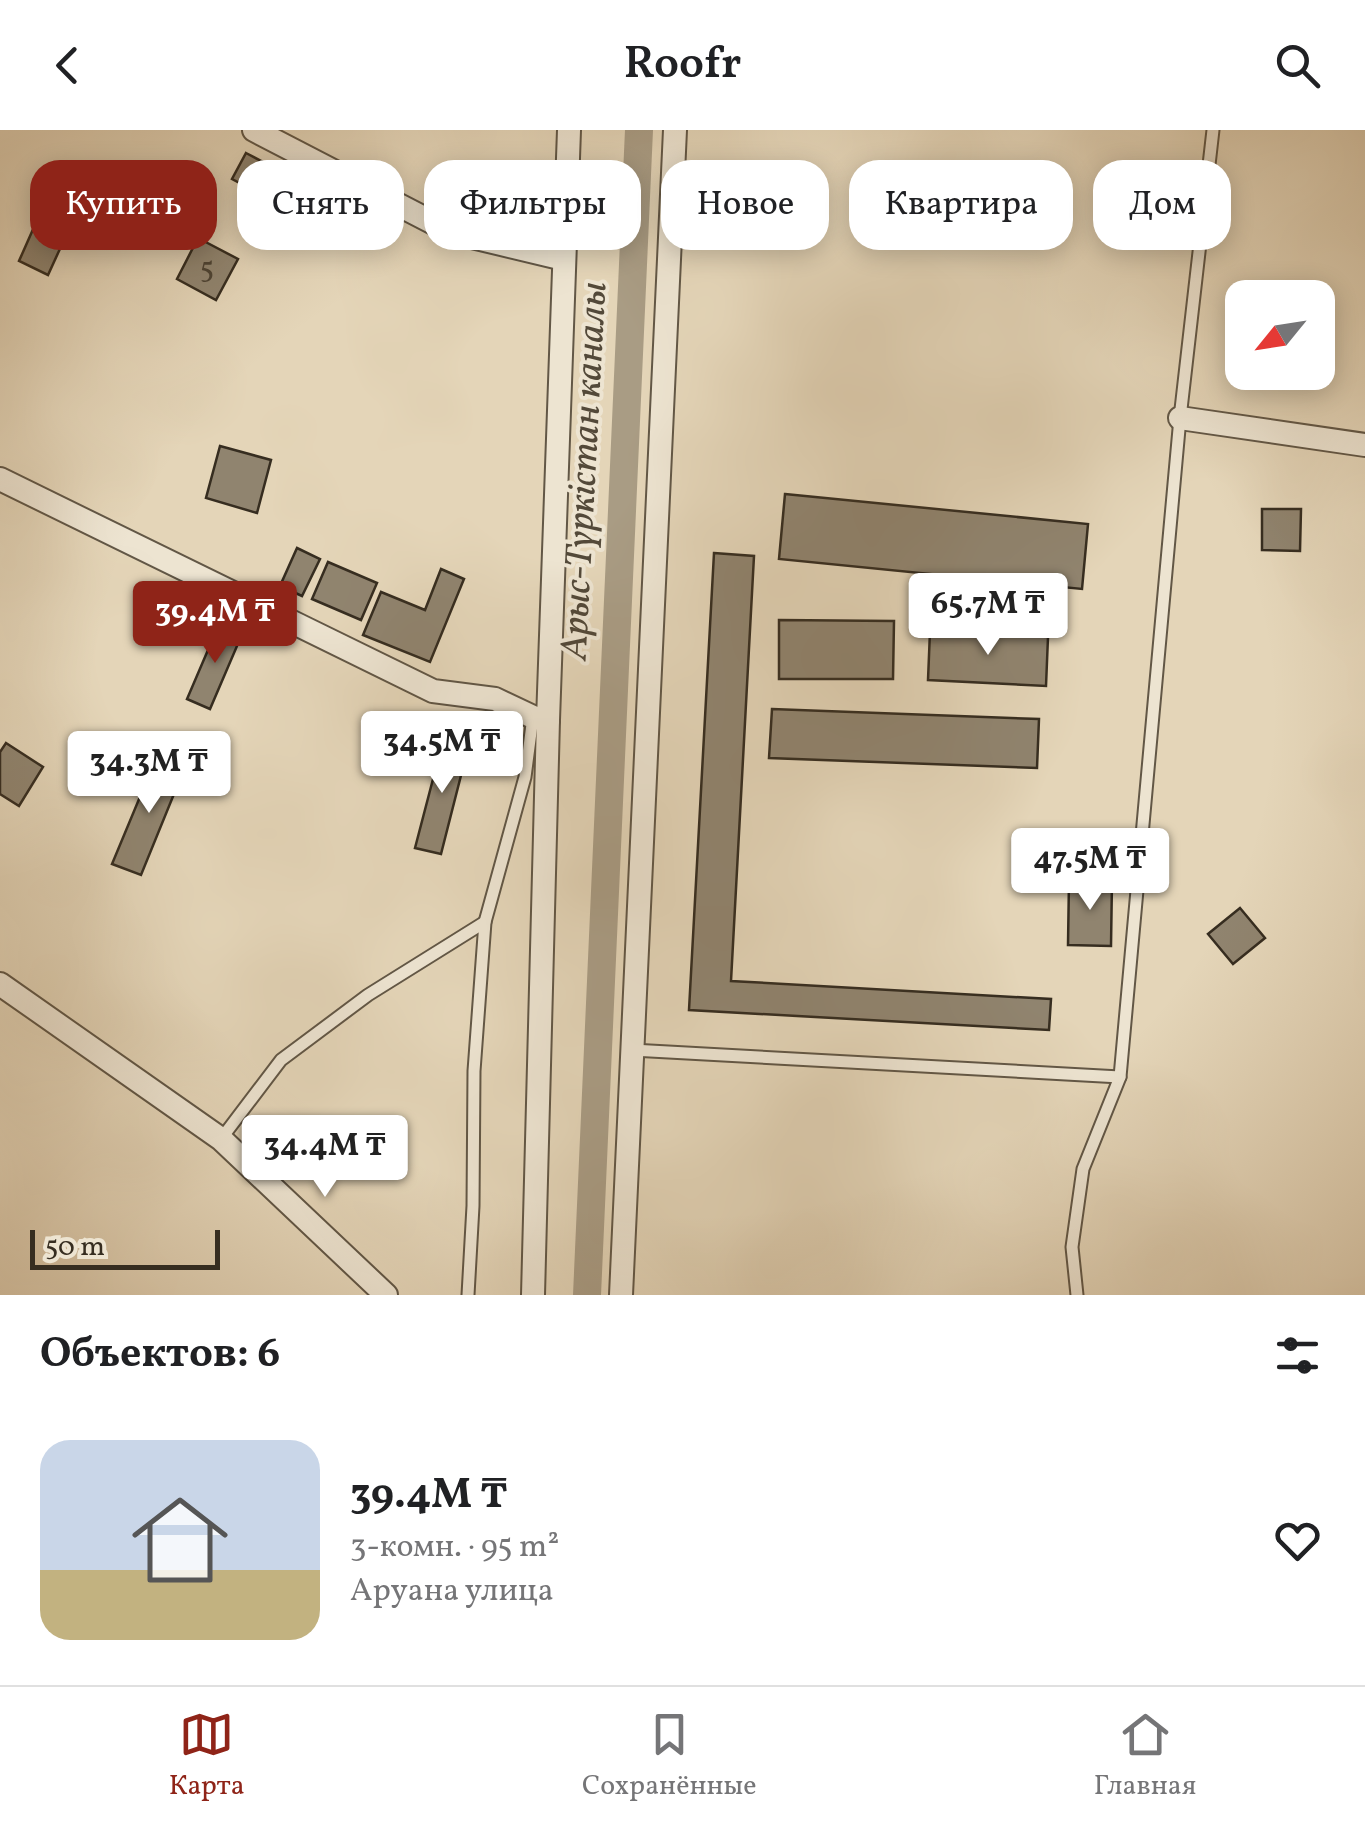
<!DOCTYPE html>
<html lang="ru">
<meta charset="utf-8">
<style>
:root{--surface:#fff;--page:#f6f6f6;--text:#202124;--muted:#757577;--line:#e0e0e0;--accent:#8f2418}
body{margin:0;font-family:Vollkorn,serif;background:var(--page);color:var(--text);height:100vh;display:flex;flex-direction:column;font-size:38px;white-space:nowrap}
*{box-sizing:border-box;margin:0}
p{font-size:32px;color:var(--muted)}
.icon{flex:none;width:55px;height:55px;fill:none;stroke:currentColor;stroke-width:2;stroke-linecap:round;stroke-linejoin:round}
.map{position:relative;height:1165px;overflow:hidden}
.side{display:flex;flex-direction:column;background:var(--surface);flex:1}
.side>*{flex:none}
.hud{position:absolute;left:30px;top:30px;width:1305px;height:90px;display:flex;gap:20px}
.needle{width:65px;rotate:240deg}
.buttons{position:absolute;left:1225px;top:150px;display:grid;gap:20px}
.buttons a{display:grid;place-items:center;width:110px;height:110px;border-radius:20px;background:var(--surface);box-shadow:0 5px 25px #0003;font-size:50px}
.scale{position:absolute;left:30px;bottom:25px;width:190px;box-sizing:border-box;padding-left:10px;border:5px solid #362d20;border-top:0;font-size:28px;line-height:35px;white-space:nowrap;color:#362d20;-webkit-text-stroke:8px #ede4d1;paint-order:stroke}
.price{position:absolute;translate:-50% -85px;padding:0 22px;border-radius:10px;background:#fff;color:#222;font-size:32px;line-height:65px;filter:drop-shadow(0 2px 5px #0008)}
.price::after{content:'';position:absolute;left:50%;top:60px;width:30px;height:22px;margin-left:-15px;background:inherit;clip-path:polygon(0 0,100% 0,50% 100%)}
.price.current{background:var(--accent);color:#fff}
ul{padding:0;list-style:none}
li{display:flex;align-items:center;gap:30px;height:250px;padding:0 40px}
li span{display:grid;place-items:center;flex:none;width:280px;height:200px;border-radius:30px;color:#555}
li>.icon{margin-inline-start:auto}
span .icon{width:120px;height:120px;fill:#fffc;stroke-width:1}
li b{font-size:42px}
h2{display:flex;justify-content:space-between;align-items:center;height:120px;padding:0 40px;font-size:42px}
.pill{padding:0 35px;border-radius:30px;background:var(--surface);box-shadow:0 5px 25px #0003;font-size:35px;line-height:90px}
.pill.current{background:var(--accent);color:#fff}
header{display:flex;justify-content:space-between;align-items:center;height:130px;padding:0 40px;background:var(--surface);font-size:45px;font-weight:600}
.dock{display:flex;justify-content:space-around;align-items:center;height:140px;border-top:2px solid var(--line);background:var(--surface);font-size:28px;color:var(--muted)}
.dock a{display:grid;justify-items:center;gap:5px}
.dock .current{color:var(--accent)}
.map>svg:first-child{display:block}
.lines{fill:none;stroke-linecap:round;stroke-linejoin:round}
.canal{stroke:#a99c84;stroke-width:28}
.building{fill:#90846f;stroke:#362d20;stroke-width:2.5}
.lane-casing{stroke:#625746;stroke-width:15}
.street-casing{stroke:#625746;stroke-width:26}
.lane{stroke:#ede4d1;stroke-width:11}
.street{stroke:#ede4d1;stroke-width:22}
.labels{text-anchor:middle;dominant-baseline:central;stroke-width:8;stroke-linejoin:round;paint-order:stroke}
.number-label{font-size:30px;fill:#4c4334}
.water-label{font-size:38px;font-style:italic;fill:#534939;stroke:#ede4d1}
</style>
<header><svg class="icon" aria-label="back" viewBox="0 0 24 24"><path d="M15 5l-7 7 7 7"/></svg>Roofr<svg class="icon" aria-label="search" viewBox="0 0 24 24"><circle cx="10" cy="10" r="6"/><path d="M15 15l6 6"/></svg></header>
<div class="map">
<svg width="1365" height="1165" viewBox="0 0 1365 1165">
<rect width="100%" height="100%" fill="#e4d5b8"/>
<filter id="stains"><feTurbulence type="fractalNoise" baseFrequency=".002" numOctaves="4"/><feColorMatrix values="0 0 0 0 .2 0 0 0 0 .09 0 0 0 0 .02 0 0 0 .5 -.17"/></filter>
<radialGradient id="worn" r=".72"><stop offset=".6" stop-color="#630" stop-opacity="0"/><stop offset="1" stop-color="#630" stop-opacity=".3"/></radialGradient>
<g class="lines">
<polyline class="canal" points="587,1165 639,0"/>
</g>
<g class="building">
<polygon points="246,23 339,72 325,98 232,49"/>
<polygon points="50,61 80,75 48,145 19,131"/>
<polygon points="198,108 238,129 216,170 177,149"/>
<polygon points="220,316 271,330 257,383 206,368"/>
<polygon points="785,364 1088,394 1082,459 779,429"/>
<polygon points="1262,379 1301,379 1300,421 1262,420"/>
<polygon points="297,418 320,429 302,466 280,456"/>
<polygon points="714,423 754,426 731,851 1051,869 1049,900 689,880"/>
<polygon points="328,432 377,453 361,490 312,469"/>
<polygon points="441,439 464,449 430,532 363,505 381,462 425,480"/>
<polygon points="779,490 894,491 893,549 779,549"/>
<polygon points="220,492 243,502 210,579 187,569"/>
<polygon points="930,501 1048,507 1046,556 928,550"/>
<polygon points="772,579 1039,589 1037,638 769,628"/>
<polygon points="444,607 469,614 441,724 415,718"/>
<polygon points="6,613 43,637 19,676 0,664 0,622"/>
<polygon points="157,626 185,637 141,745 112,734"/>
<polygon points="1069,750 1112,751 1111,816 1068,815"/>
<polygon points="1240,778 1265,808 1233,834 1208,804"/>
</g>
<g class="lines">
<defs>
<g id="lane">
<polyline points="632,920 1120,947"/>
<polyline points="221,1009 281,930 368,865 485,792"/>
<polyline points="468,1165 473,1076 474,941 485,792 525,647 533,587"/>
<polyline points="1077,1165 1072,1117 1083,1039 1120,947 1180,288 1213,0"/>
</g>
<g id="street">
<polyline points="254,0 451,102 564,129"/>
<polyline points="1180,288 1365,315"/>
<polyline points="0,349 433,561 495,569 533,587 548,590"/>
<polyline points="0,854 221,1009 386,1165"/>
<polyline points="533,1165 548,590 569,0"/>
<polyline points="621,1165 675,0"/>
</g>
</defs>
<use href="#lane" class="lane-casing"/>
<use href="#street" class="street-casing"/>
<use href="#lane" class="lane"/>
<use href="#street" class="street"/>
</g>
<g class="labels">
<g class="number-label">
<text x="207" y="139">5</text>
</g>
<g class="water-label">
<text transform="translate(586 341) rotate(-87)">Арыс-Түркістан каналы</text>
</g>
</g>
<rect width="100%" height="100%" filter="url(#stains)"/>
<rect width="100%" height="100%" fill="url(#worn)"/>
</svg>
<div class="buttons">
<a><svg class="needle" viewBox="-14 -14 28 28"><path d="M0-13l5 13h-10z" fill="#e53935"/><path d="M0 13l5-13h-10z" fill="#757577"/></svg></a>
</div>
<div class="scale">50 m</div>
<b class="price" style="left:988px;top:528px">65.7M ₸</b>
<b class="price current" style="left:215px;top:536px">39.4M ₸</b>
<b class="price" style="left:442px;top:666px">34.5M ₸</b>
<b class="price" style="left:149px;top:686px">34.3M ₸</b>
<b class="price" style="left:1090px;top:783px">47.5M ₸</b>
<b class="price" style="left:325px;top:1070px">34.4M ₸</b>
<div class="hud">
<a class="pill current">Купить</a>
<a class="pill">Снять</a>
<a class="pill">Фильтры</a>
<a class="pill">Новое</a>
<a class="pill">Квартира</a>
<a class="pill">Дом</a>
</div>
</div>
<section class="side">
<h2>Объектов: 6<svg class="icon" aria-label="filters" viewBox="0 0 24 24"><path d="M4 7h16M4 17h16"/><circle cx="9" cy="7" r="2"/><circle cx="15" cy="17" r="2"/></svg></h2>
<ul>
<li><span style="background:linear-gradient(#c9d6e8 65%,#c2b280 0)"><svg class="icon" aria-label="home" viewBox="0 0 24 24"><path d="M3 11l9-7 9 7M6 9v11h12V9"/></svg></span><div><b>39.4M ₸</b><p>3-комн. · 95 m²</p><p>Аруана улица</p></div><svg class="icon" aria-label="heart" viewBox="0 0 24 24"><path d="M12 20l-8-8c-3-5 5-10 8-4 3-6 11-1 8 4z"/></svg></li>
</ul>
</section>
<nav class="dock">
<a class="current"><svg class="icon" aria-label="map" viewBox="0 0 24 24"><path d="M3 6l6-2 6 2 6-2v14l-6 2-6-2-6 2zM9 4v14M15 6v14"/></svg>Карта</a>
<a><svg class="icon" aria-label="saved" viewBox="0 0 24 24"><path d="M7 4h10v16l-5-4-5 4z"/></svg>Сохранённые</a>
<a><svg class="icon" aria-label="home" viewBox="0 0 24 24"><path d="M3 11l9-7 9 7M6 9v11h12V9"/></svg>Главная</a>
</nav>
